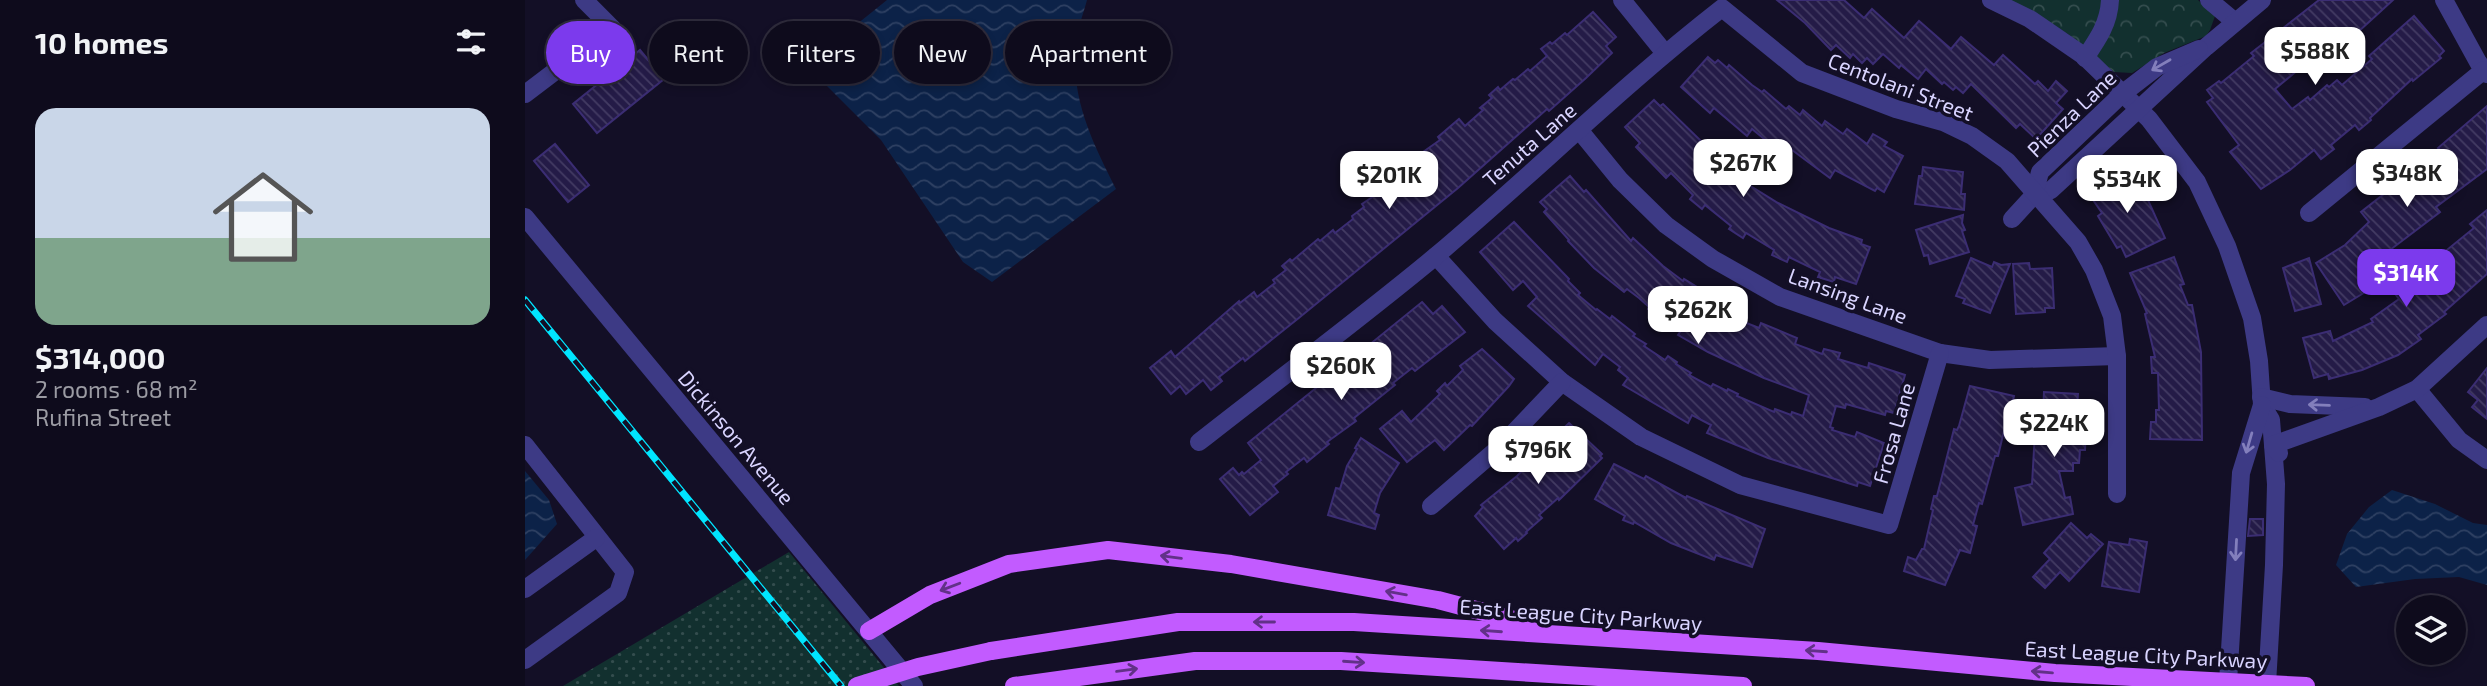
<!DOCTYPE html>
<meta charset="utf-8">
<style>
:root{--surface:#0e0b1c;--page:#1c1929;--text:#f1f3f6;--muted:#9b9ba3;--line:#2e2b3b;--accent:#7c3aed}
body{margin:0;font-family:"Exo 2",sans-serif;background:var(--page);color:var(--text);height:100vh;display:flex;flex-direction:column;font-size:26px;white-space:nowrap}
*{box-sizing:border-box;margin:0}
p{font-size:23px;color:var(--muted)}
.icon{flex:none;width:38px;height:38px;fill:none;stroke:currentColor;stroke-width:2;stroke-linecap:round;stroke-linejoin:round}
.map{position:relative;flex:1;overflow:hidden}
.sheet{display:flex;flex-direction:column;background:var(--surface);width:525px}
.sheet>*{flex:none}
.hud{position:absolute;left:21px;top:21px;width:665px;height:63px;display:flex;gap:14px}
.tools{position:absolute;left:1871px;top:595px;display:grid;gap:14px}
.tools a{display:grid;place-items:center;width:70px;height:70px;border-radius:50%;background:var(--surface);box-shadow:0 4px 10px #0003,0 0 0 2px var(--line);font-size:35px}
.price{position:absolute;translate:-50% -60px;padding:0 16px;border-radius:14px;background:#fff;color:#222;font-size:23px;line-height:46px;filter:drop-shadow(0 2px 4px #0008)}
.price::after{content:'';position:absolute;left:50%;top:42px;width:21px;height:16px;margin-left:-10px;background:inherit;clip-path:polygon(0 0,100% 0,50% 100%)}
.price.selected{background:var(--accent);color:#fff}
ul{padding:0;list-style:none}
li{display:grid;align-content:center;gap:14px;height:371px;padding:0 35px}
li span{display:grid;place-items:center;height:217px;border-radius:21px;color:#555}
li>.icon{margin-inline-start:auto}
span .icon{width:126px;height:126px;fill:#fffc;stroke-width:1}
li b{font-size:30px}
h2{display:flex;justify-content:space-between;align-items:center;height:84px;padding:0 35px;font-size:30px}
.chip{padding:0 24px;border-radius:32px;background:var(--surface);box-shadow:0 4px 10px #0003,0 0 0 2px var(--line);font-size:24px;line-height:63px}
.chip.selected{background:var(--accent);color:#fff}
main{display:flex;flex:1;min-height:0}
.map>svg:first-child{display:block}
.grass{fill:url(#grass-dots)}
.park{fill:url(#park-crowns)}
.water{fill:url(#water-waves)}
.building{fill:url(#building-back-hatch);stroke:#3b2d73;stroke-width:2}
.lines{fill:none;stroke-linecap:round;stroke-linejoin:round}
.minor{stroke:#3d3a85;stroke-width:18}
.major{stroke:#c25bff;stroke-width:18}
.rail-casing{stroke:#00e5ff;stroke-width:7}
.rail{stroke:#130f26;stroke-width:4.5;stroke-dasharray:13;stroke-linecap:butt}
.major-bridge{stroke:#c25bff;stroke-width:18}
.oneway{stroke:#837fbc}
.oneway2{stroke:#623188}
.labels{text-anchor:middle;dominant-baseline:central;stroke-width:7;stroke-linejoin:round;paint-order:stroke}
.street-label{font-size:21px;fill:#d9d4ff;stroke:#130f26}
</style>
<main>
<section class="sheet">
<h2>10 homes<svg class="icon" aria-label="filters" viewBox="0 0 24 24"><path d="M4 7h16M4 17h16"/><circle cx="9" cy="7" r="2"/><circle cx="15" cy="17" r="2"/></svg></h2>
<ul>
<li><span style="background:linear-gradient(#c9d6e8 60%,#7fa58c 0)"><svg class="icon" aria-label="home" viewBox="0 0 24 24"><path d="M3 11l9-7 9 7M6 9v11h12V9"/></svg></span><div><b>$314,000</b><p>2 rooms · 68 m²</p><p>Rufina Street</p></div></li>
</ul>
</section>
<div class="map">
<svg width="1962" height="686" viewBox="0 0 1962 686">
<defs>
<pattern id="grass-dots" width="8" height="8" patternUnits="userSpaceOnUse" patternTransform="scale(1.75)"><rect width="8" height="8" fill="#12302f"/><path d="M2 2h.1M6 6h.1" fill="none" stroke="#344d4e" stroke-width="1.8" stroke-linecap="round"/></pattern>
<pattern id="park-crowns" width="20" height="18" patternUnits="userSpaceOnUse" patternTransform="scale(1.75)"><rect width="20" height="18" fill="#12302f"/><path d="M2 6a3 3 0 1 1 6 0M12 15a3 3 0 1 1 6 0" fill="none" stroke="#344d4e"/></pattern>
<pattern id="water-waves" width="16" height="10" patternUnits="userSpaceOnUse" patternTransform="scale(1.75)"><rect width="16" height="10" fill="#0c2248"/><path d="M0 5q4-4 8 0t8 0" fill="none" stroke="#2f4163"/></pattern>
<pattern id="building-back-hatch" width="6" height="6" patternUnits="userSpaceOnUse" patternTransform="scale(1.75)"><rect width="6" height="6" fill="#241b47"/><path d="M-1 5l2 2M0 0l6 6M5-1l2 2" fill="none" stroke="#433b63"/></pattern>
</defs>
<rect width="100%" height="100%" fill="#130f26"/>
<polygon class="grass" points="264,552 374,686 38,686"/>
<polygon class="park" points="1484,0 1673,0 1690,16 1685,30 1681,36 1639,53 1607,73 1589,72 1543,34"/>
<g class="water">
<path d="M362,0H562C558,15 551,33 550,48C547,102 568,143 591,189L467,282L438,262L356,140L293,77L301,49Z"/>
<polygon points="0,471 24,500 32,524 0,560"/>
<polygon points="1867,490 1910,504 1948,523 1962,525 1962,585 1934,577 1890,579 1831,587 1811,565 1822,534 1844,507"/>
</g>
<g class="building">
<polygon points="1252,0 1319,0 1339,18 1347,9 1379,38 1394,21 1426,49 1436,37 1469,65 1478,55 1510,84 1513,81 1523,91 1531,81 1542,91 1531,103 1538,109 1511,139 1495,124 1491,128 1446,84 1438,93 1431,87 1428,90 1419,82 1417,84 1401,69 1393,79 1376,65 1374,68 1358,54 1348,64 1342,58 1337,63 1328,54 1325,58 1311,45 1306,50 1280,23"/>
<polygon points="1794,0 1868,0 1821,43 1813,50 1810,47 1792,61 1795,64 1786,71 1780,64 1750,89 1767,109 1783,97 1785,100 1802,85 1804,87 1812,80 1817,85 1847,59 1844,56 1889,16 1919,51 1914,56 1916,58 1888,81 1887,79 1845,118 1846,120 1834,130 1830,125 1806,145 1809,149 1796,159 1789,150 1765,170 1736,189 1705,152 1714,145 1682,102 1688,98 1682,90 1694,81 1696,83 1729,56 1726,53"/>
<polygon points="1068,12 1091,37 1081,46 1087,53 1061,78 1024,111 1022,109 933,188 775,317 720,361 718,358 694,377 697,381 686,390 678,380 661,394 655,386 646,394 625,368 646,351 650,357 714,301 715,303 729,292 732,297 750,283 748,280 761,270 757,266 765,259 767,261 793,239 795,241 808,230 810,233 828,219 827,216 839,207 837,204 865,185 863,182 889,161 888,159 915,140 913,137 934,119 940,126 958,110 955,108 967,98 964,95 973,87 975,90 988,79 990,80 1003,69 1005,71 1022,56 1016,49 1025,42 1027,44 1040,33 1042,35"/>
<polygon points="115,50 139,79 72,133 48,104"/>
<polygon points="1183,57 1190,63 1193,60 1202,68 1204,65 1227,85 1237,92 1239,90 1261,109 1264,106 1275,115 1278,110 1297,126 1300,121 1318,134 1322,129 1342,144 1348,134 1362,142 1359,146 1378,156 1359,192 1352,188 1350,191 1310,170 1305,178 1267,150 1261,157 1227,129 1222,136 1189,108 1185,113 1156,87"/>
<polygon points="1129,100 1135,106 1138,104 1216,180 1253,203 1304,228 1337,240 1336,244 1345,247 1331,284 1310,277 1309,282 1293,277 1295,272 1264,257 1262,262 1247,255 1249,250 1221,233 1218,238 1204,229 1206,226 1180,205 1177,209 1165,199 1168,195 1146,173 1141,178 1111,147 1115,143 1100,127"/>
<polygon points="1962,106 1962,169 1911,207 1915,212 1861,253 1867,259 1838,284 1842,291 1819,305 1791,263 1820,245 1844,222 1836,212 1915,150 1913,148"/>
<polygon points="30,144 64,185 43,202 9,161"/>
<polygon points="1398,167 1438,172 1436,194 1440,194 1439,210 1390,204 1394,176 1397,176"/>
<polygon points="1597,171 1603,179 1607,177 1623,200 1640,238 1601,257 1596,246 1592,248 1573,216 1577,213 1564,194"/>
<polygon points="1045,176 1059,192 1061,190 1106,241 1108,238 1138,266 1158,281 1159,279 1193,300 1189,305 1214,320 1234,328 1236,323 1272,338 1270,344 1297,354 1299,349 1315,353 1313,359 1343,368 1344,363 1380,375 1369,413 1361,411 1360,415 1321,404 1320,408 1311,406 1305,427 1308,428 1307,430 1330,437 1332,432 1359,443 1345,486 1333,482 1332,486 1243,458 1182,433 1186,425 1167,415 1163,423 1098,385 1103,378 1093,370 1095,367 1078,354 1070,365 1003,306 1012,297 998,281 988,290 955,252 989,222 1044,279 1043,281 1055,293 1053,295 1071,310 1072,309 1085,319 1087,316 1110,334 1108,336 1121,344 1119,346 1140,360 1143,356 1152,362 1151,364 1166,373 1164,375 1186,387 1188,384 1202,391 1203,389 1213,394 1212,396 1249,412 1250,409 1266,415 1267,412 1278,416 1284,395 1239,378 1183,352 1153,335 1155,332 1123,309 1124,307 1114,298 1102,289 1099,292 1069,268 1043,241 1044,240 1019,212 1022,209 1015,202"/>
<polygon points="1962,210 1962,274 1919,312 1921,314 1893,335 1896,339 1873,355 1837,370 1804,379 1803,374 1789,378 1778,338 1805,331 1808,341 1848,322 1846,319 1874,299 1867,290 1901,263 1902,264 1916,252 1917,254 1949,228 1945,224"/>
<polygon points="1438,215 1437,223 1440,230 1437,231 1444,252 1405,264 1403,255 1399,256 1391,230"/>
<polygon points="1649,257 1659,284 1655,285 1663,305 1667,305 1676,352 1677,440 1625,439 1626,422 1631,422 1631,410 1634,410 1633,373 1627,373 1626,357 1630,357 1620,314 1622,313 1605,273"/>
<polygon points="1446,258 1467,267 1469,262 1476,265 1485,264 1465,313 1438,303 1440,299 1431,296"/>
<polygon points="1784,258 1796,304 1770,311 1758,268"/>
<polygon points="1504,263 1505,269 1527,268 1529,308 1520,308 1520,312 1491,314 1488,264"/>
<polygon points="897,302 908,314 917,306 940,332 890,371 887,368 868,383 870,385 829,418 831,421 802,442 804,444 782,462 779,458 761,472 763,474 748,486 753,492 725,515 695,479 708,468 714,475 717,472 719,474 736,460 723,443"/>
<polygon points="957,349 989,379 984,386 947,426 945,425 919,450 910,440 882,462 855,429 877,411 886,422 915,394 912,391 920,383 922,386 938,370 935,366"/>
<polygon points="1962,368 1962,419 1947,407 1953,400 1943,392"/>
<polygon points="1445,386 1489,396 1485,413 1488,413 1480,436 1479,431 1473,456 1470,456 1457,504 1454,503 1448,525 1452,526 1445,553 1435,550 1420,585 1379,571 1383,557 1391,560 1397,549 1399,549 1408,510 1406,509 1409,496 1412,496 1429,429 1432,430 1434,426"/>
<polygon points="1519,392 1553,394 1552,407 1562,408 1560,450 1555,450 1554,463 1548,463 1548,471 1534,471 1540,498 1545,497 1548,514 1498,525 1490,488 1507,484 1510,432 1517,433"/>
<polygon points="1044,423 1077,454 1075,456 1077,458 1034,500 1033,498 1014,515 1017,518 1001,532 1002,533 993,541 991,538 979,549 950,516 958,507 956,505 992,476 1010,458 1009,456"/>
<polygon points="836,438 874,463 855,493 849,513 854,515 850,529 803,515 811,488 815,489 822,466 832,449 830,448"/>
<polygon points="1089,464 1119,479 1121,476 1161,498 1162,496 1240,529 1227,567 1191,555 1189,560 1146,543 1109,522 1108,524 1098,520 1100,516 1070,499"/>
<polygon points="1725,519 1738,519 1738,535 1723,536"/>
<polygon points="1546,523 1562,538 1566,534 1578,544 1544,581 1535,572 1520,588 1508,577 1525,559 1519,553"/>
<polygon points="1605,539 1622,542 1614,592 1577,586 1584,542 1604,545"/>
</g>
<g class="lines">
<g class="minor">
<polyline points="1097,0 1139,52"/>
<polyline points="1466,0 1505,19 1559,56 1624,119 1672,182 1702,246 1727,318 1734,361 1737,405 1746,420 1748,445 1751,484 1749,565 1742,684"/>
<polyline points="1684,0 1709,21"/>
<polyline points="1919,0 1953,62 1962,74"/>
<path d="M1560,58C1573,39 1584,23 1585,0"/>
<polyline points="0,94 87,28 59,0"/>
<polyline points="1055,131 1095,180 1141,225 1188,259 1255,297 1415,353 1465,360 1592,356"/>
<polyline points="1509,195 1526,190 1681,47 1737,0"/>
<polyline points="1784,213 1959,70"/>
<polyline points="0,217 389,686"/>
<polyline points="1487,219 1509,195 1515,172 1597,94 1632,67 1674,49"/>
<polyline points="911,256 970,321 1037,382 1116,437 1215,485 1364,525 1415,353"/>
<polyline points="1892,389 1934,440 1962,460"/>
<polyline points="1736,397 1765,404 1840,407"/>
<path d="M674,442C754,379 835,319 912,255C1008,174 1098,85 1197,8L1277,73L1371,109L1418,122L1447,136L1482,161L1553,242L1569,270L1587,316L1592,356V494"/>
<polyline points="0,445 100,572 93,593 0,660"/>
<polyline points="1754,453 1748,445 1854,407 1892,389 1962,325"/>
<polyline points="906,506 977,445 1037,382"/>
<polyline points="0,589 71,538"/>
<polyline points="1703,682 1716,473 1737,405"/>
</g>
<g class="major">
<polyline points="344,631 405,595 484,564 583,550 706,564 913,600 1012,626"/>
<polyline points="466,651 653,622 829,622 1293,651 1530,673 1781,686"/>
<polyline points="489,686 670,661 816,661 1218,686"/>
</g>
<defs>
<polyline id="rail" points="0,300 316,686"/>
</defs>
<use href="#rail" class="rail-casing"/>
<use href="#rail" class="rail"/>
<polyline class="major-bridge" points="332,686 393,667 466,651"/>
</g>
<defs><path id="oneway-shaft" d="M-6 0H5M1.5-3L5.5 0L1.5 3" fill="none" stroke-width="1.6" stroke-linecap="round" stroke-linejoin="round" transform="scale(1.75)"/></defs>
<g class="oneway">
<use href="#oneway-shaft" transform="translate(1636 65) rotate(150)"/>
<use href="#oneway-shaft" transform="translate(1794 405) rotate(-178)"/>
<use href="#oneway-shaft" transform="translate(1724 443) rotate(106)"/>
<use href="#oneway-shaft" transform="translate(1711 550) rotate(93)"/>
</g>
<g class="oneway2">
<use href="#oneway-shaft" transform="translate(646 557) rotate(-173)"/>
<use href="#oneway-shaft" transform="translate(425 587) rotate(159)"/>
<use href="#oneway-shaft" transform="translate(871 593) rotate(-170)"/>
<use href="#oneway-shaft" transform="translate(739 622) rotate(180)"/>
<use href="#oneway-shaft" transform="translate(966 631) rotate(-176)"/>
<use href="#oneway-shaft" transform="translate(1291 651) rotate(-176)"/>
<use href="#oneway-shaft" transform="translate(829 662) rotate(4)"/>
<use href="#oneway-shaft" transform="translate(602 670) rotate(-8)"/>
<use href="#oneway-shaft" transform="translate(1517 672) rotate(-175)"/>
</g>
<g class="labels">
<g class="street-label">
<text transform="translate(1376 86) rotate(21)">Centolani Street</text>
<text transform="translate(1546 113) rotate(-44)">Pienza Lane</text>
<text transform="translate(1004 144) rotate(-41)">Tenuta Lane</text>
<text transform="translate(1323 295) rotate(20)">Lansing Lane</text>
<text transform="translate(1368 433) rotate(-74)">Frosa Lane</text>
<text transform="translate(212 437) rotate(50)">Dickinson Avenue</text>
<text transform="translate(1056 614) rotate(4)">East League City Parkway</text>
<text transform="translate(1621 654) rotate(3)">East League City Parkway</text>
</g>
</g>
</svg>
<div class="tools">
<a><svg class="icon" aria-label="layers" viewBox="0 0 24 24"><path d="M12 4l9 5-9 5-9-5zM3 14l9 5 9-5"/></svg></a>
</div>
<b class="price" style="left:1790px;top:87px">$588K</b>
<b class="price" style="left:1218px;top:199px">$267K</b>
<b class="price" style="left:1882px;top:209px">$348K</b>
<b class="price" style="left:864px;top:211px">$201K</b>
<b class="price" style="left:1602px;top:215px">$534K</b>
<b class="price selected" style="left:1881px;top:309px">$314K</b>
<b class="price" style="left:1173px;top:346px">$262K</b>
<b class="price" style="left:816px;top:402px">$260K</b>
<b class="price" style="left:1529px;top:459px">$224K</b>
<b class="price" style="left:1013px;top:486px">$796K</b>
<div class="hud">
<a class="chip selected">Buy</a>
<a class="chip">Rent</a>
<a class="chip">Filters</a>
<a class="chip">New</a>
<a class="chip">Apartment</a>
</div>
</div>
</main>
